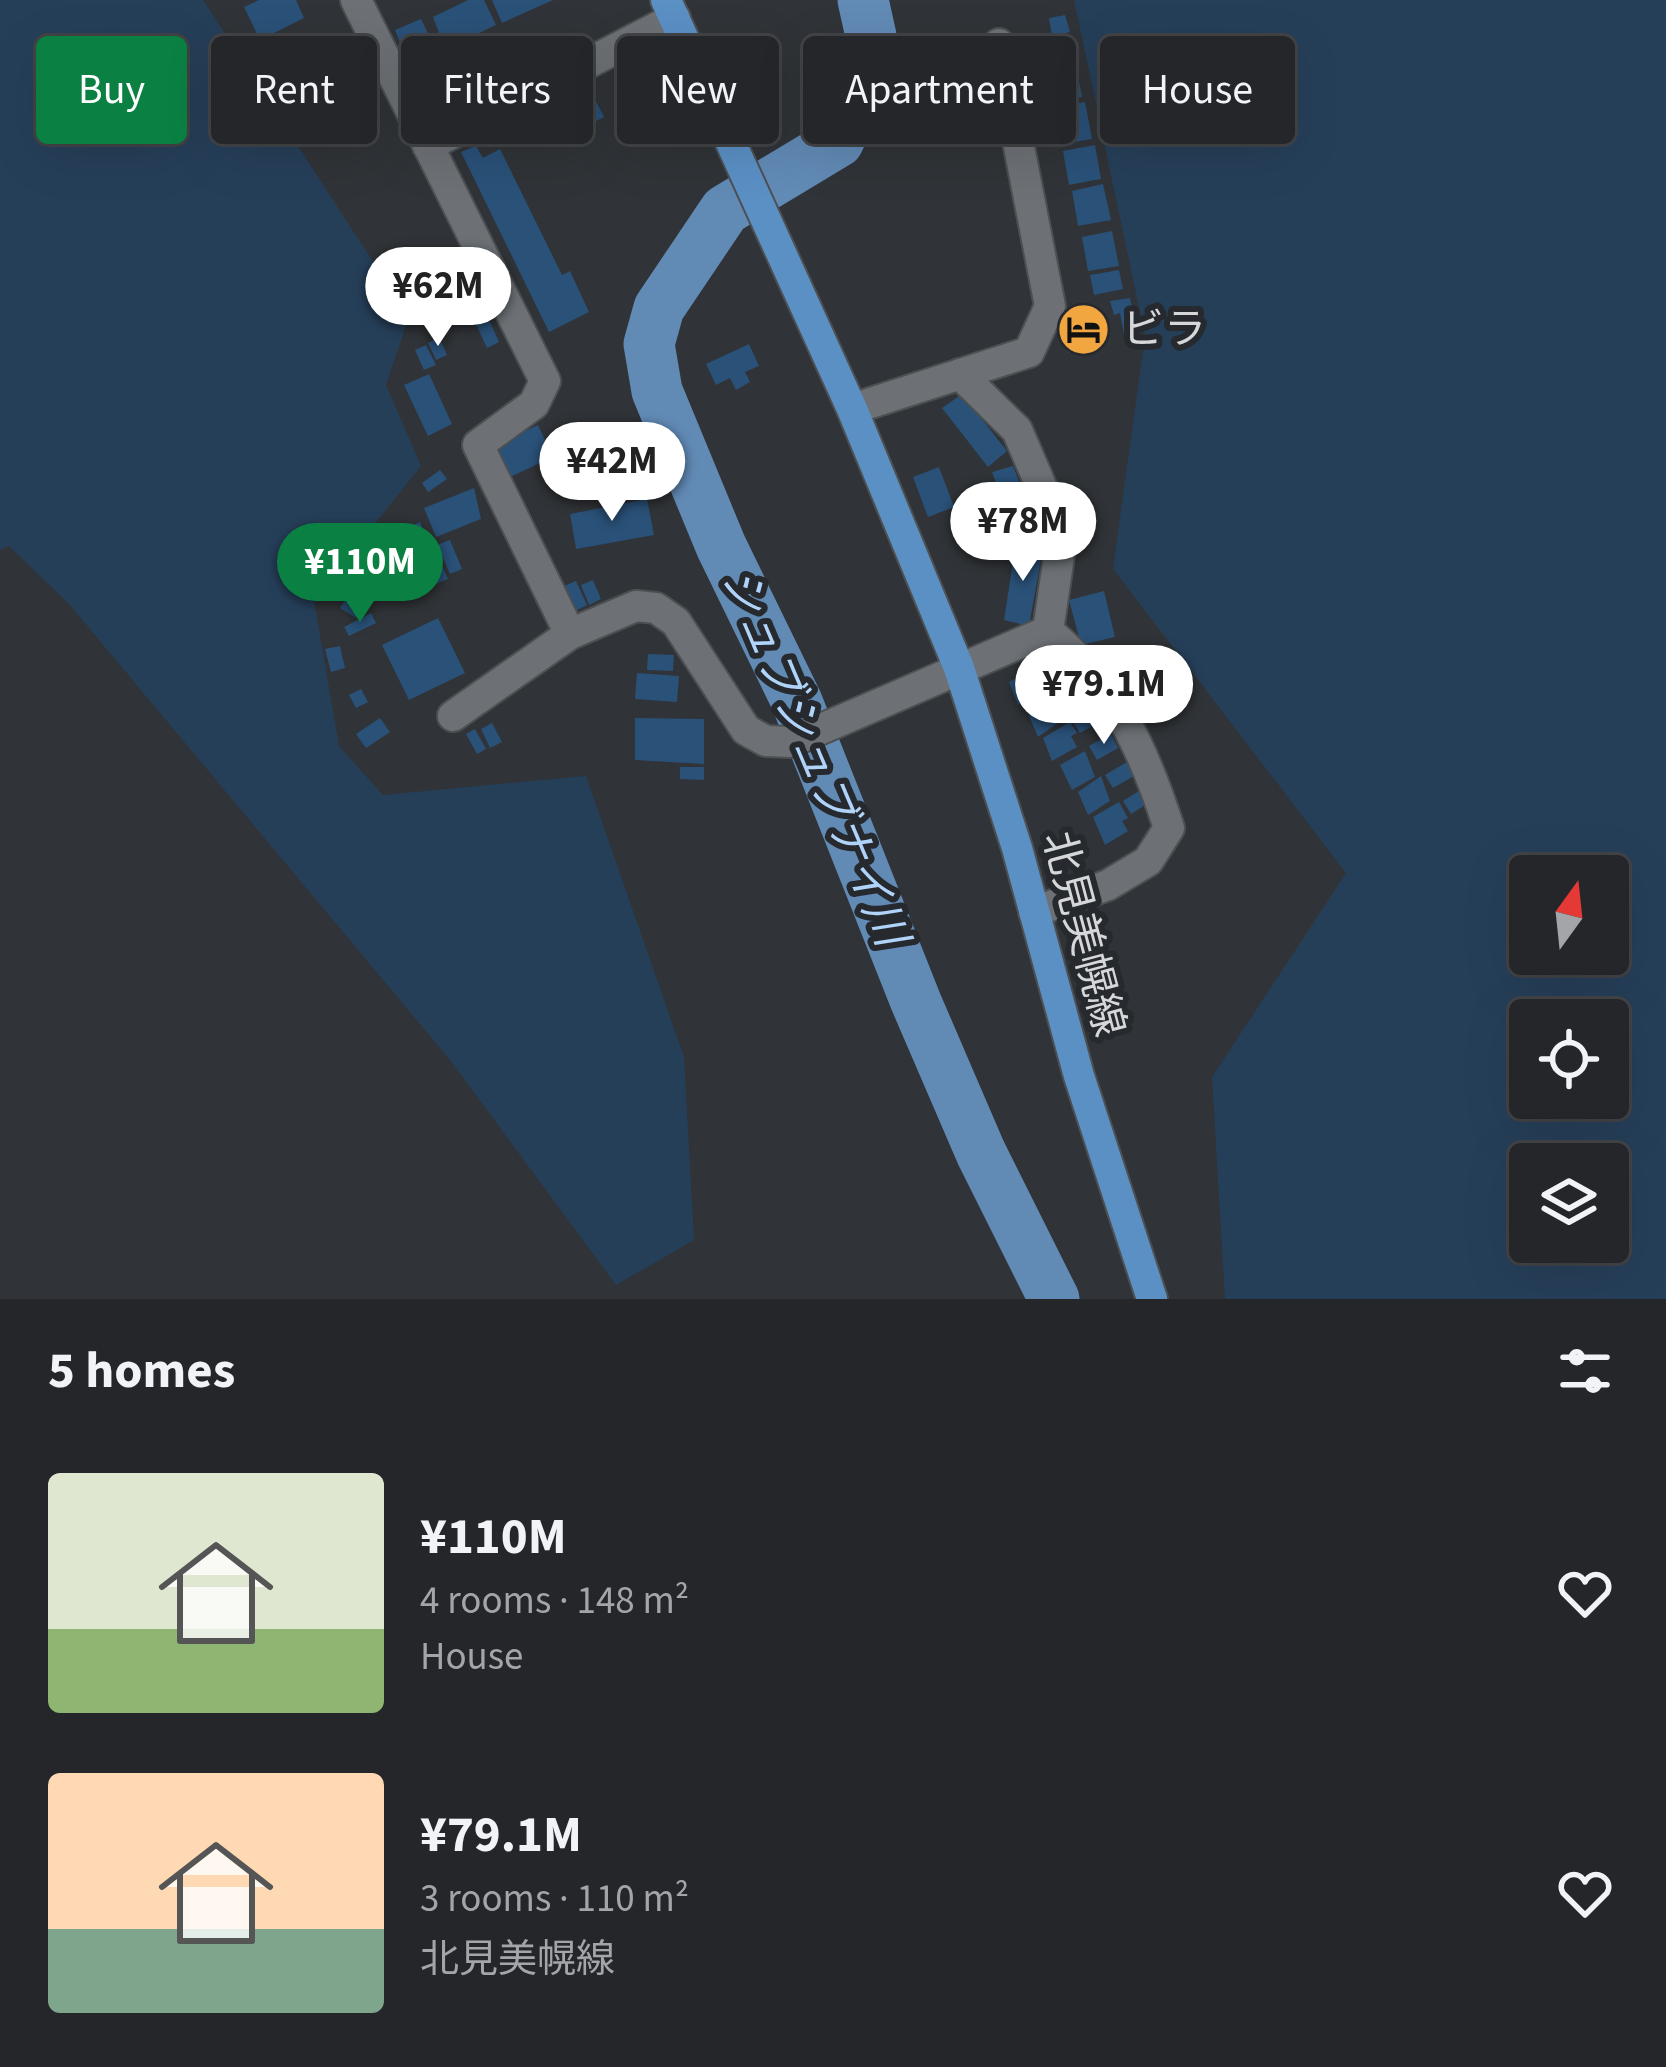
<!DOCTYPE html>
<meta charset="utf-8">
<style>
:root{--surface:#242629;--page:#303235;--text:#f1f3f6;--muted:#a3a5a8;--line:#414346;--accent:#0b8043}
body{margin:0;font-family:"Source Sans 3","Noto Sans JP",sans-serif;background:var(--page);color:var(--text);height:100vh;display:flex;flex-direction:column;font-size:45px;white-space:nowrap}
*{box-sizing:border-box;margin:0}
p{font-size:39px;color:var(--muted)}
.icon{flex:none;width:66px;height:66px;fill:none;stroke:currentColor;stroke-width:2;stroke-linecap:round;stroke-linejoin:round}
.map{position:relative;height:1299px;overflow:hidden}
.panel{display:flex;flex-direction:column;background:var(--surface);flex:1}
.panel>*{flex:none}
.guide{position:absolute;left:36px;top:36px;width:1596px;height:108px;display:flex;gap:24px}
.needle{width:78px;rotate:15deg}
.buttons{position:absolute;left:1509px;top:855px;display:grid;gap:24px}
.buttons a{display:grid;place-items:center;width:120px;height:120px;border-radius:12px;background:var(--surface);box-shadow:0 12px 48px #0002,0 0 0 3px var(--line);font-size:60px}
.price{position:absolute;translate:-50% -102px;padding:0 27px;border-radius:42px;background:#fff;color:#222;font-size:39px;line-height:78px;filter:drop-shadow(0 3px 6px #0008)}
.price::after{content:'';position:absolute;left:50%;top:72px;width:36px;height:27px;margin-left:-18px;background:inherit;clip-path:polygon(0 0,100% 0,50% 100%)}
.price.on{background:var(--accent);color:#fff}
ul{padding:0;list-style:none}
li{display:flex;align-items:center;gap:36px;height:300px;padding:0 48px}
li span{display:grid;place-items:center;flex:none;width:336px;height:240px;border-radius:12px;color:#555}
li>.icon{margin-inline-start:auto}
span .icon{width:144px;height:144px;fill:#fffc;stroke-width:1}
li b{font-size:51px}
h2{display:flex;justify-content:space-between;align-items:center;height:144px;padding:0 48px;font-size:51px}
.tag{padding:0 42px;border-radius:12px;background:var(--surface);box-shadow:0 12px 48px #0002,0 0 0 3px var(--line);font-size:42px;line-height:108px}
.tag.on{background:var(--accent);color:#fff}
.map>svg:first-child{display:block}
.green{fill:#263f59;fill-rule:evenodd}
.lines{fill:none;stroke-linecap:round;stroke-linejoin:round}
.river{stroke:#618ab5;stroke-width:51}
.building{fill:#2a5178}
.minor-casing{stroke:#4d5052;stroke-width:34}
.major-casing{stroke:#4d5052;stroke-width:34}
.minor{stroke:#6d7176;stroke-width:30}
.major{stroke:#5b90c5;stroke-width:30}
.labels{text-anchor:middle;dominant-baseline:central;stroke-width:12;stroke-linejoin:round;paint-order:stroke}
.poi-label{font-size:42px;fill:#d5d7d9;stroke:#26292d;text-anchor:start}
.street-label{font-size:42px;fill:#d5d7d9;stroke:#26292d}
.water-label{font-size:45px;font-style:italic;fill:#b0d3fa;stroke:#26292d}
</style>
<div class="map">
<svg width="1666" height="1299" viewBox="0 0 1666 1299">
<rect width="100%" height="100%" fill="#303337"/>
<g class="green">
<polygon points="0,0 203,0 409,317 386,385 421,466 314,600 339,746 383,795 586,776 684,1057 694,1240 616,1285 450,1060 69,604 9,546 0,550"/>
<path d="M1074,0H1666V1299H1225L1212,1077L1346,873L1113,569L1145,336ZM1530,876H1608V954H1530ZM1530,1020H1608V1098H1530ZM1530,1164H1608V1242H1530Z"/>
</g>
<g class="lines">
<polyline class="river" points="863,0 871,36 871,74 838,142 725,210 659,308 649,344 657,391 721,546 797,702 916,1002 981,1153 1054,1299"/>
</g>
<g class="building">
<polygon points="259,0 296,0 304,18 260,40 244,7"/>
<polygon points="468,0 484,0 496,25 445,49 433,17"/>
<polygon points="492,0 553,0 502,23"/>
<polygon points="1065,15 1070,32 1052,36 1049,18"/>
<polygon points="421,19 438,54 410,67 395,30"/>
<polygon points="1071,42 1074,57 1044,64 1040,49"/>
<polygon points="1075,61 1082,97 1052,103 1045,68"/>
<polygon points="457,78 467,99 439,112 429,90"/>
<polygon points="590,90 604,117 574,132 561,105"/>
<polygon points="1085,102 1092,139 1061,144 1055,107"/>
<polygon points="551,105 566,134 536,147 522,119"/>
<polygon points="1095,145 1101,179 1069,185 1063,151"/>
<polygon points="476,146 483,158 500,149 562,275 570,271 589,312 549,332 461,152"/>
<polygon points="1103,184 1111,220 1078,226 1072,191"/>
<polygon points="1112,231 1119,266 1088,271 1082,237"/>
<polygon points="1119,270 1123,289 1094,295 1090,275"/>
<polygon points="1130,298 1137,333 1124,334 1120,313 1114,315 1110,301"/>
<polygon points="1096,312 1105,342 1068,353 1060,321"/>
<polygon points="487,315 499,342 487,348 474,320"/>
<polygon points="439,337 447,355 436,360 428,343"/>
<polygon points="749,344 759,366 745,372 750,382 736,390 730,378 716,385 706,364"/>
<polygon points="426,345 436,365 424,370 415,350"/>
<polygon points="429,374 452,424 428,436 404,385"/>
<polygon points="962,394 1007,451 988,467 942,408"/>
<polygon points="538,425 553,457 508,478 493,446"/>
<polygon points="585,444 596,468 576,477 564,453"/>
<polygon points="1013,466 1039,530 1017,538 992,472"/>
<polygon points="939,467 954,507 928,517 913,477"/>
<polygon points="440,470 447,479 428,492 422,483"/>
<polygon points="474,488 481,519 436,537 424,508"/>
<polygon points="647,499 654,535 576,549 570,514"/>
<polygon points="420,522 435,556 412,566 397,532"/>
<polygon points="450,540 462,569 450,574 437,545"/>
<polygon points="1016,543 1043,548 1029,626 1004,620"/>
<polygon points="388,550 401,559 379,589 366,580"/>
<polygon points="440,561 448,579 428,587 421,569"/>
<polygon points="593,580 601,599 589,605 581,585"/>
<polygon points="357,581 373,592 356,618 340,608"/>
<polygon points="576,581 587,605 575,611 564,586"/>
<polygon points="1104,591 1115,637 1081,645 1069,600"/>
<polygon points="371,613 376,623 349,636 344,627"/>
<polygon points="438,618 465,673 409,700 382,645"/>
<polygon points="340,646 345,668 331,672 325,649"/>
<polygon points="648,654 674,655 673,671 647,670"/>
<polygon points="1044,658 1067,660 1066,674 1043,673"/>
<polygon points="1035,668 1045,690 1018,705 1009,682"/>
<polygon points="637,673 679,676 677,702 635,699"/>
<polygon points="1077,681 1085,694 1063,706 1056,693"/>
<polygon points="361,689 368,702 356,708 349,695"/>
<polygon points="1050,696 1061,721 1038,737 1027,711"/>
<polygon points="1094,707 1101,721 1080,733 1072,720"/>
<polygon points="380,718 390,732 366,748 356,734"/>
<polygon points="635,718 704,719 704,764 635,760"/>
<polygon points="1070,722 1077,733 1071,736 1077,747 1052,761 1043,738"/>
<polygon points="492,723 502,742 490,748 481,729"/>
<polygon points="475,729 486,749 477,754 466,734"/>
<polygon points="1111,734 1118,748 1097,760 1089,746"/>
<polygon points="1085,751 1095,777 1072,790 1060,765"/>
<polygon points="1127,762 1134,776 1113,788 1105,775"/>
<polygon points="680,767 704,767 704,780 680,779"/>
<polygon points="1101,776 1110,801 1088,815 1078,792"/>
<polygon points="1142,789 1150,802 1131,814 1123,801"/>
<polygon points="1119,802 1128,818 1122,821 1128,831 1105,845 1093,817"/>
</g>
<g class="lines">
<defs>
<g id="minor">
<polyline points="356,0 545,381 534,404 478,445 570,634"/>
<polyline points="428,146 675,18"/>
<polyline points="852,409 1029,352 1050,306 999,44"/>
<polyline points="453,716 570,634 636,606 656,608 676,622 746,730 766,741 791,742 1048,631 1062,535 1017,430 960,374"/>
<path d="M1034,912L1108,885L1148,861L1169,828C1143,747 1115,687 1048,631"/>
</g>
<polyline id="major" points="666,0 852,409 959,668 1017,848 1079,1076 1152,1299"/>
</defs>
<use href="#minor" class="minor-casing"/>
<use href="#major" class="major-casing"/>
<use href="#minor" class="minor"/>
<use href="#major" class="major"/>
</g>
<defs>
<symbol id="hotel-disc" viewBox="-11 -11 22 22"><circle r="9.5" fill="#f1a63f" stroke="#26292d"/><path d="M-6-4.5h1.5V1H6V5H4.5V3h-9V5H-6ZM-4 0a1.8 1.8 0 1 1 3.6 0ZM.5 0V-2.5h3Q6-2.5 6 0Z" fill="#111"/></symbol>
</defs>
<g fill-rule="evenodd">
<use href="#hotel-disc" x="1054" y="300" width="59" height="59"/>
</g>
<g class="labels">
<g class="poi-label">
<text x="1122" y="330">ビラ</text>
</g>
<g class="street-label">
<text transform="translate(1083 934) rotate(75)">北見美幌線</text>
</g>
<g class="water-label">
<text transform="translate(814 757) rotate(67)">シュブシュブナイ川</text>
</g>
</g>
</svg>
<div class="buttons">
<a><svg class="needle" viewBox="-14 -14 28 28"><path d="M0-13l5 13h-10z" fill="#e53935"/><path d="M0 13l5-13h-10z" fill="#a3a5a8"/></svg></a>
<a><svg class="icon" aria-label="locate" viewBox="0 0 24 24"><circle cx="12" cy="12" r="6"/><path d="M12 2v4M12 18v4M2 12h4M18 12h4"/></svg></a>
<a><svg class="icon" aria-label="layers" viewBox="0 0 24 24"><path d="M12 4l9 5-9 5-9-5zM3 14l9 5 9-5"/></svg></a>
</div>
<b class="price" style="left:438px;top:349px">¥62M</b>
<b class="price" style="left:612px;top:524px">¥42M</b>
<b class="price" style="left:1023px;top:584px">¥78M</b>
<b class="price on" style="left:360px;top:625px">¥110M</b>
<b class="price" style="left:1104px;top:747px">¥79.1M</b>
<div class="guide">
<a class="tag on">Buy</a>
<a class="tag">Rent</a>
<a class="tag">Filters</a>
<a class="tag">New</a>
<a class="tag">Apartment</a>
<a class="tag">House</a>
</div>
</div>
<section class="panel">
<h2>5 homes<svg class="icon" aria-label="filters" viewBox="0 0 24 24"><path d="M4 7h16M4 17h16"/><circle cx="9" cy="7" r="2"/><circle cx="15" cy="17" r="2"/></svg></h2>
<ul>
<li><span style="background:linear-gradient(#dfe7d0 65%,#8fb573 0)"><svg class="icon" aria-label="home" viewBox="0 0 24 24"><path d="M3 11l9-7 9 7M6 9v11h12V9"/></svg></span><div><b>¥110M</b><p>4 rooms · 148 m²</p><p>House</p></div><svg class="icon" aria-label="heart" viewBox="0 0 24 24"><path d="M12 20l-8-8c-3-5 5-10 8-4 3-6 11-1 8 4z"/></svg></li>
<li><span style="background:linear-gradient(#ffd9b3 65%,#7fa58c 0)"><svg class="icon" aria-label="home" viewBox="0 0 24 24"><path d="M3 11l9-7 9 7M6 9v11h12V9"/></svg></span><div><b>¥79.1M</b><p>3 rooms · 110 m²</p><p>北見美幌線</p></div><svg class="icon" aria-label="heart" viewBox="0 0 24 24"><path d="M12 20l-8-8c-3-5 5-10 8-4 3-6 11-1 8 4z"/></svg></li>
</ul>
</section>
